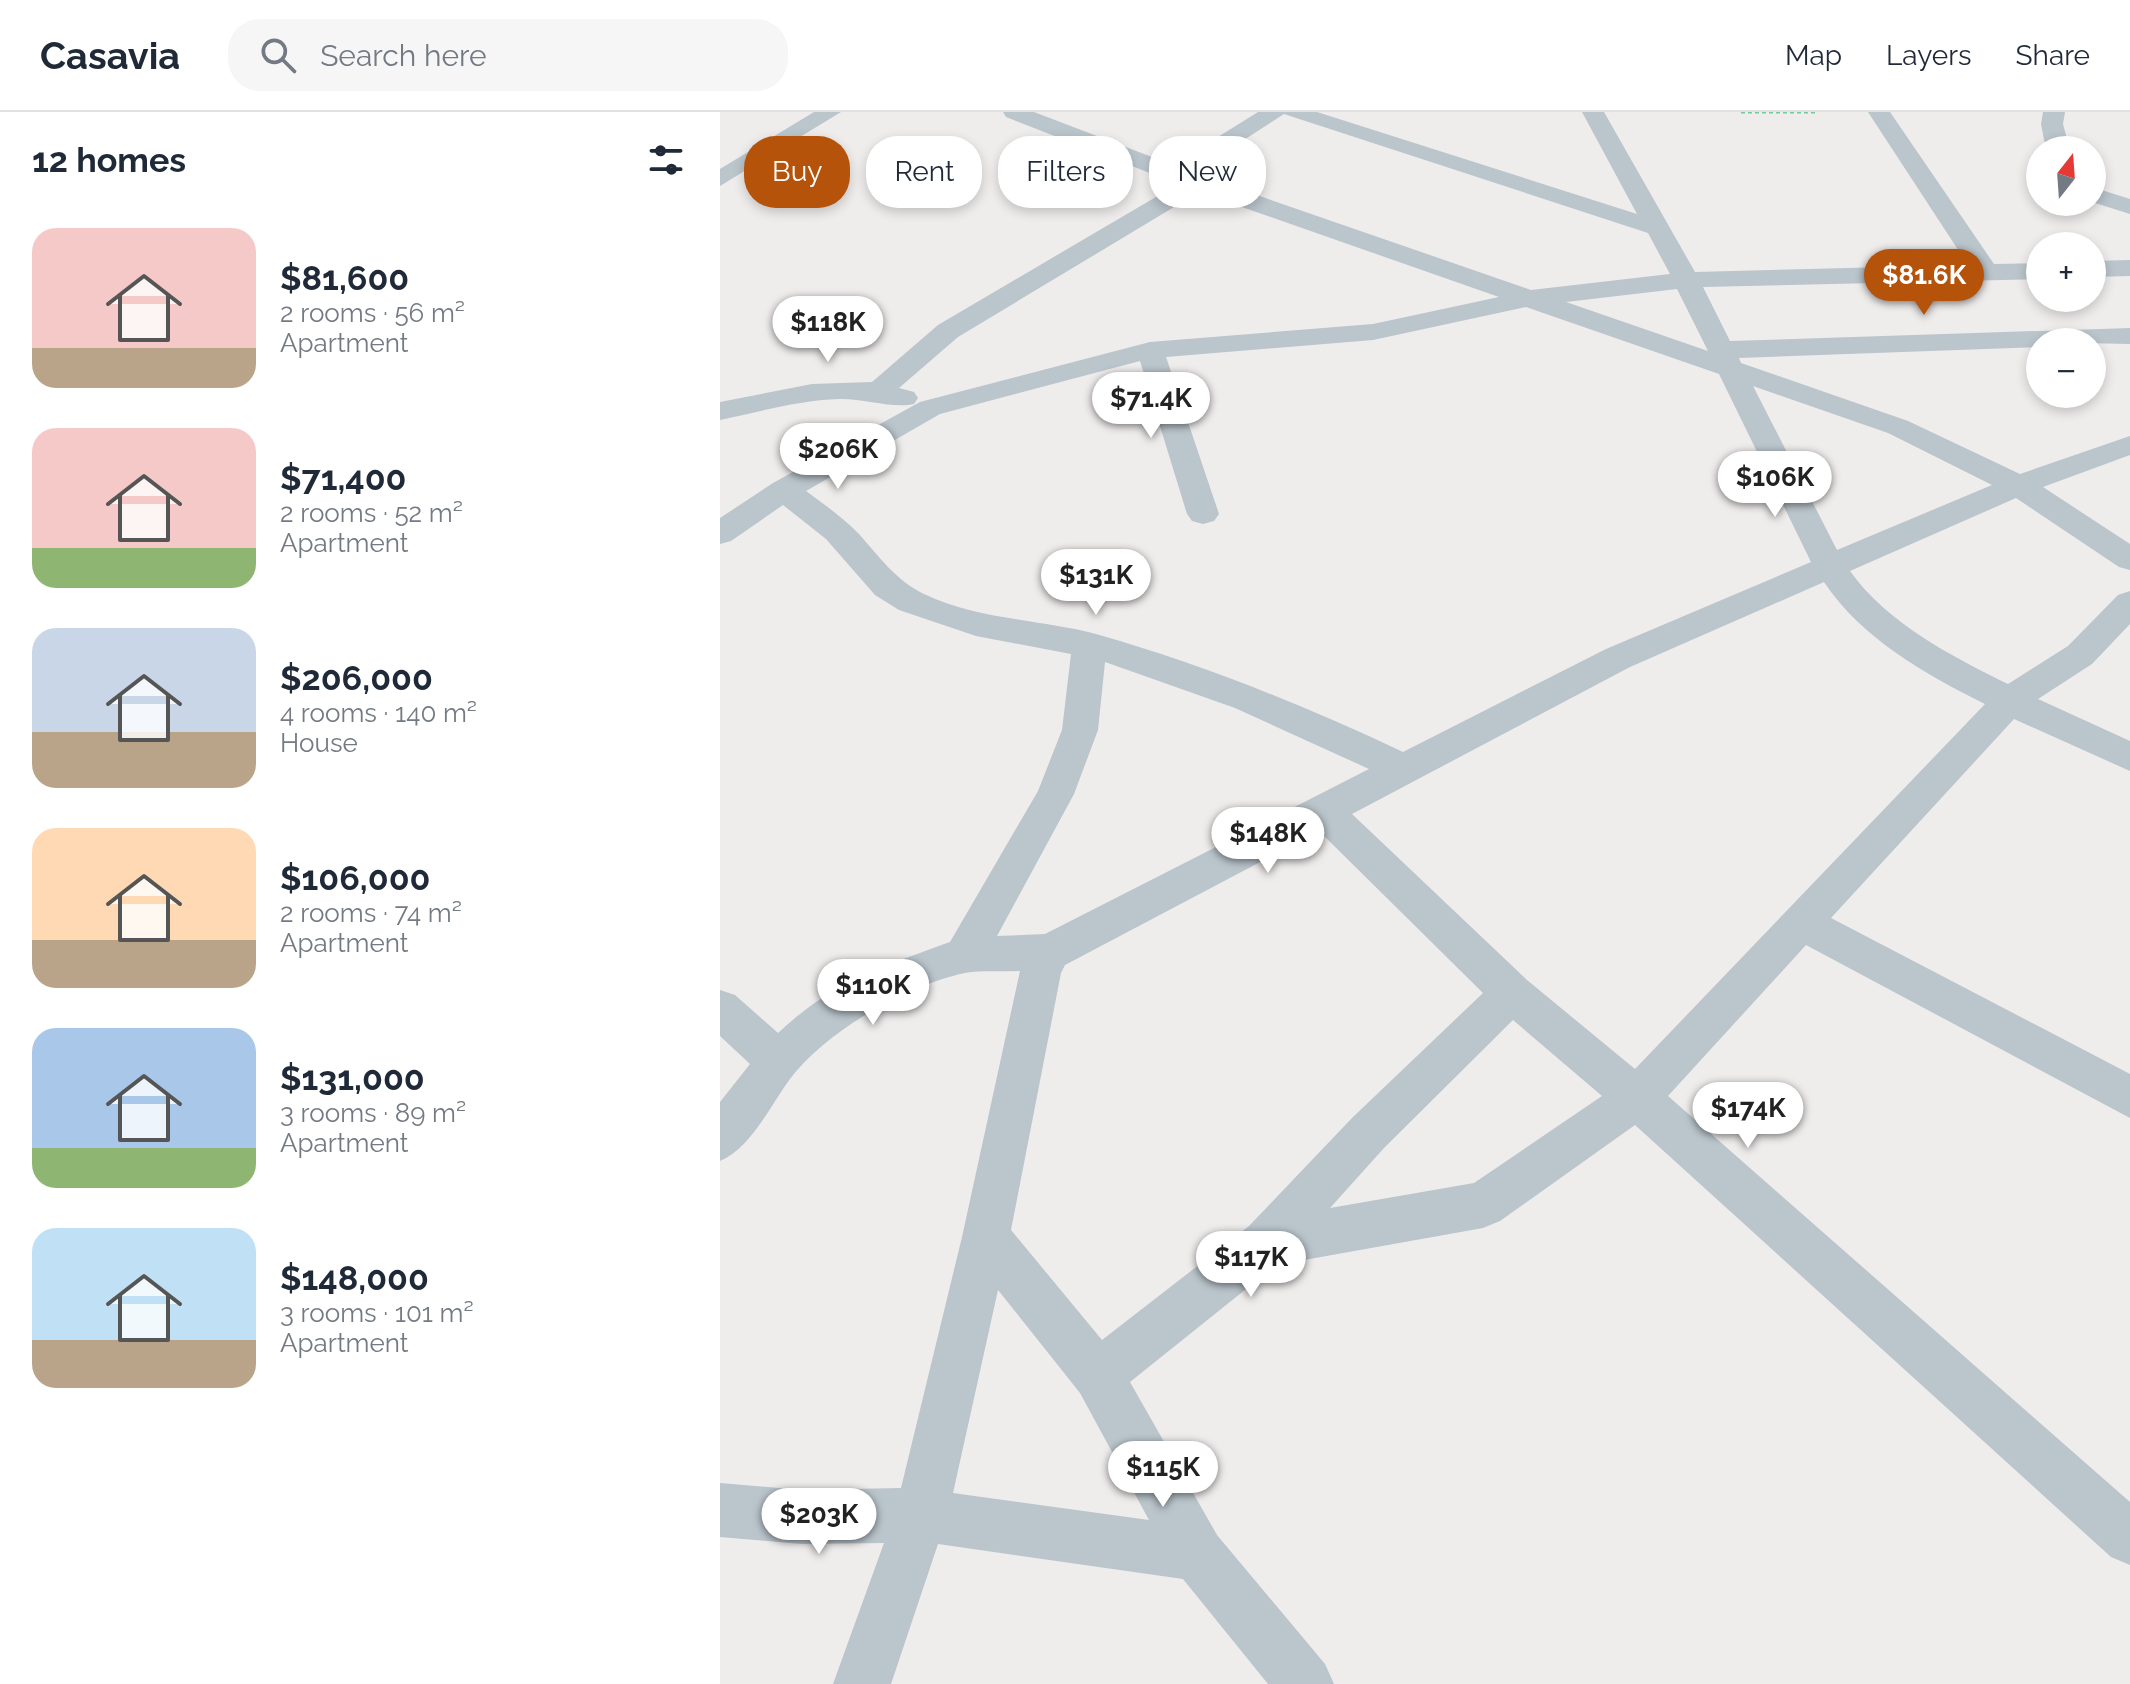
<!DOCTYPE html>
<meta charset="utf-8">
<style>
:root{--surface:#fff;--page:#f6f6f7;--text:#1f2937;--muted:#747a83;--line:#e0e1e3;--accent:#b45309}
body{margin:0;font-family:Raleway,sans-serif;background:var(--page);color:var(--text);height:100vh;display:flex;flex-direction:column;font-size:30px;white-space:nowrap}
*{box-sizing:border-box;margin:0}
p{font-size:26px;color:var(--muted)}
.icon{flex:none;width:44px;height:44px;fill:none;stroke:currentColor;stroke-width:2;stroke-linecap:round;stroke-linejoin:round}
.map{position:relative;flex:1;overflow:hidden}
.drawer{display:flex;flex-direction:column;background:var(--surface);width:720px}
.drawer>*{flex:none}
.banner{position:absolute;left:24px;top:24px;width:760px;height:72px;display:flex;gap:16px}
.needle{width:52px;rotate:17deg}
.buttons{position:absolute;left:1306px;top:24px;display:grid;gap:16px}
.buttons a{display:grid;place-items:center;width:80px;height:80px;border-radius:50%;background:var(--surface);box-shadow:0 4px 12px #0003;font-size:40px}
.price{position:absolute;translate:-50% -68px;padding:0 18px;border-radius:28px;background:#fff;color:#222;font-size:26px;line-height:52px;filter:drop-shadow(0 2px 4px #0008)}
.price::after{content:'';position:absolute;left:50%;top:48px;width:24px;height:18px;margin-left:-12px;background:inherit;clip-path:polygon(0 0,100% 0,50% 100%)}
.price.selected{background:var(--accent);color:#fff}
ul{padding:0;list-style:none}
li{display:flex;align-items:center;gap:24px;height:200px;padding:0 32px}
li span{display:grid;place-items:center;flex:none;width:224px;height:160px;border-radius:24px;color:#555}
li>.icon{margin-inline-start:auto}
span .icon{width:96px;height:96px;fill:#fffc;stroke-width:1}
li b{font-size:34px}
h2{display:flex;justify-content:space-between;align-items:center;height:96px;padding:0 32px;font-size:34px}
.tag{padding:0 28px;border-radius:32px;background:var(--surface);box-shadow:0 4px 12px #0003;font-size:28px;line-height:72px}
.tag.selected{background:var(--accent);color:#fff}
header{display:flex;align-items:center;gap:48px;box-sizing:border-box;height:112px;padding:0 40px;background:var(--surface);border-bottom:2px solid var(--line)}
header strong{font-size:38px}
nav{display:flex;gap:44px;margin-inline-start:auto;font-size:28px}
.search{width:560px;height:72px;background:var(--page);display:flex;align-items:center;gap:20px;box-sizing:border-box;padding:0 28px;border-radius:32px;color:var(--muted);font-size:30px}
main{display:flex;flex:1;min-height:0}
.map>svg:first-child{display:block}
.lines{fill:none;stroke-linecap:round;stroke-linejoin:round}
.path{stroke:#72cb99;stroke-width:3;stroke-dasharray:4 3;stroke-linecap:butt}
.minor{fill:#bac5cc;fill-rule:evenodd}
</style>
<header>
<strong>Casavia</strong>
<div class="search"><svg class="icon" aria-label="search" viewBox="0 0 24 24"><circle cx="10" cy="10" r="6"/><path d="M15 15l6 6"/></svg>Search here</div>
<nav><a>Map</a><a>Layers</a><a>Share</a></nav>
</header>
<main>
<section class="drawer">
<h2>12 homes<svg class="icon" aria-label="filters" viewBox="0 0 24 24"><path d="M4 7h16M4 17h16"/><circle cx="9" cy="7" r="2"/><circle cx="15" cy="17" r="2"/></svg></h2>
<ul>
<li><span style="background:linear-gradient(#f6c9c9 75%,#b9a48a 0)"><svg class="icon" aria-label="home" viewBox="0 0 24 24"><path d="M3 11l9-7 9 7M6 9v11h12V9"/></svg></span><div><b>$81,600</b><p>2 rooms · 56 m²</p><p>Apartment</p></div></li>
<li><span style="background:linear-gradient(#f6c9c9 75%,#8fb573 0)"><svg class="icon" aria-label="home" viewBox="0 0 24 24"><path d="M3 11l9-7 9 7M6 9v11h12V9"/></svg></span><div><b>$71,400</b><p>2 rooms · 52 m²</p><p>Apartment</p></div></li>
<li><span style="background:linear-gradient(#c9d6e8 65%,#b9a48a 0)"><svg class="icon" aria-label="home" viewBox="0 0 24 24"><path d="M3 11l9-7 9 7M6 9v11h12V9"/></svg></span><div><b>$206,000</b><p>4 rooms · 140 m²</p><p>House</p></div></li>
<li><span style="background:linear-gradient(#ffd9b3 70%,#b9a48a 0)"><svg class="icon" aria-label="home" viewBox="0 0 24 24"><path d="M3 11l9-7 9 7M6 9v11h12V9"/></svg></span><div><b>$106,000</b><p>2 rooms · 74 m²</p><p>Apartment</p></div></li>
<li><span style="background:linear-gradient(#a9c7e8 75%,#8fb573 0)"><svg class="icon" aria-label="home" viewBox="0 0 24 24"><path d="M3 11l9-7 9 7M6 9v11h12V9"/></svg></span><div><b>$131,000</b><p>3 rooms · 89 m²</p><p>Apartment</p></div></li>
<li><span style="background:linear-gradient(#bfe0f5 70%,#b9a48a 0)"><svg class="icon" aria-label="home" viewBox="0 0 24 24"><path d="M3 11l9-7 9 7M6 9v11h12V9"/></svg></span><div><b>$148,000</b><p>3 rooms · 101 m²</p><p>Apartment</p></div></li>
</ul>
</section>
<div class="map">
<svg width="1410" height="1572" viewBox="0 0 1410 1572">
<rect width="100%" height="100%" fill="#efecec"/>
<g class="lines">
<polyline class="path" points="1021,0 1097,0"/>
<g class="minor">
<polygon points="94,0 121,0 0,74 0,57"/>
<path d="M283,0H314L453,53L538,0H597L917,102L862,0H884L975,160L1248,153L1148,0H1170L1274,152L1320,151V167L983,175L1010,229L1410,216V232L1320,230V235L1019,246L1021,251L1188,309L1300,362L1410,324V343L1323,375L1410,432V458L1399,455L1296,386L1130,459C1167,511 1231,544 1288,572L1348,534L1398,483L1410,479V512L1372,552L1318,587L1410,629V659L1294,607L1111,806L1410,962V1006L1086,833L948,984L1410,1390V1453L1391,1445L915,1013L780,1109L763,1116L556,1153L410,1270L497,1423L605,1552L614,1572H548L463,1467L218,1432L171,1572H113L164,1431L82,1432L0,1425V1371L82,1378L181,1376L242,1125L300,859C283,860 262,858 245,861C187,873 106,919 70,967C50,994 31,1036 0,1049V990L30,952L0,924V878L15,883L58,921C112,870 162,855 230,830L318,679L342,618L351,542L256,524L179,498L155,483L106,427L63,393L11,429L0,432V406L53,371L200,290L430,230L653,212L779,185L479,80L238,225L179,276L194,280L198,286L194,292C174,297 142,286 119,287C79,288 39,300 0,308V290L92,272L152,270L218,213L458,72L286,5ZM564,2L928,121L950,162L811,178L473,61ZM957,177L988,239L846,190ZM806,195L999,262L1091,450L886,537L683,640C583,593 482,552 376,522C319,507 258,508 204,482C175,468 159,444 138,421C122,405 104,392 86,379L220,302L420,249L467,402L472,409L483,412L494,409L499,402L446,245L653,228ZM1033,274L1168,321L1272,373L1117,438ZM1104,470C1141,526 1205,562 1265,592L915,957L807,868L632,702L910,555ZM385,550L515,596L649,657L325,822L277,824L354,682L378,618ZM599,719L763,881L632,1006L529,1114L382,1228L291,1118L341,861L345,853ZM793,908L882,984L754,1071L610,1096L664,1036ZM278,1178L360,1281L429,1408L233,1381Z"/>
<polygon points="1323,0 1345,0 1343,12 1350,38 1326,38 1321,12"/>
<polygon points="1372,75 1410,87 1410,102 1372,90"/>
<polygon points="1410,148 1410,164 1372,165 1372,149"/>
</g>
</g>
</svg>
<div class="buttons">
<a><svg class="needle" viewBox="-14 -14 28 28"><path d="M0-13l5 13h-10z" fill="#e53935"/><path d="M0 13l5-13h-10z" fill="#747a83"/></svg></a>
<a>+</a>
<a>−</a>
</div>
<b class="price selected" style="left:1204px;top:205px">$81.6K</b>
<b class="price" style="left:108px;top:252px">$118K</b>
<b class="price" style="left:431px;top:328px">$71.4K</b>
<b class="price" style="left:118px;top:379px">$206K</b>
<b class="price" style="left:1055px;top:407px">$106K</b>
<b class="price" style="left:376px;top:505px">$131K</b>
<b class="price" style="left:548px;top:763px">$148K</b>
<b class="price" style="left:153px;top:915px">$110K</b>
<b class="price" style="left:1028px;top:1038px">$174K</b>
<b class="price" style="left:531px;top:1187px">$117K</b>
<b class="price" style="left:443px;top:1397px">$115K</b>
<b class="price" style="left:99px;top:1444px">$203K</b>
<div class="banner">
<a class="tag selected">Buy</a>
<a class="tag">Rent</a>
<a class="tag">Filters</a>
<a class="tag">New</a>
</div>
</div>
</main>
